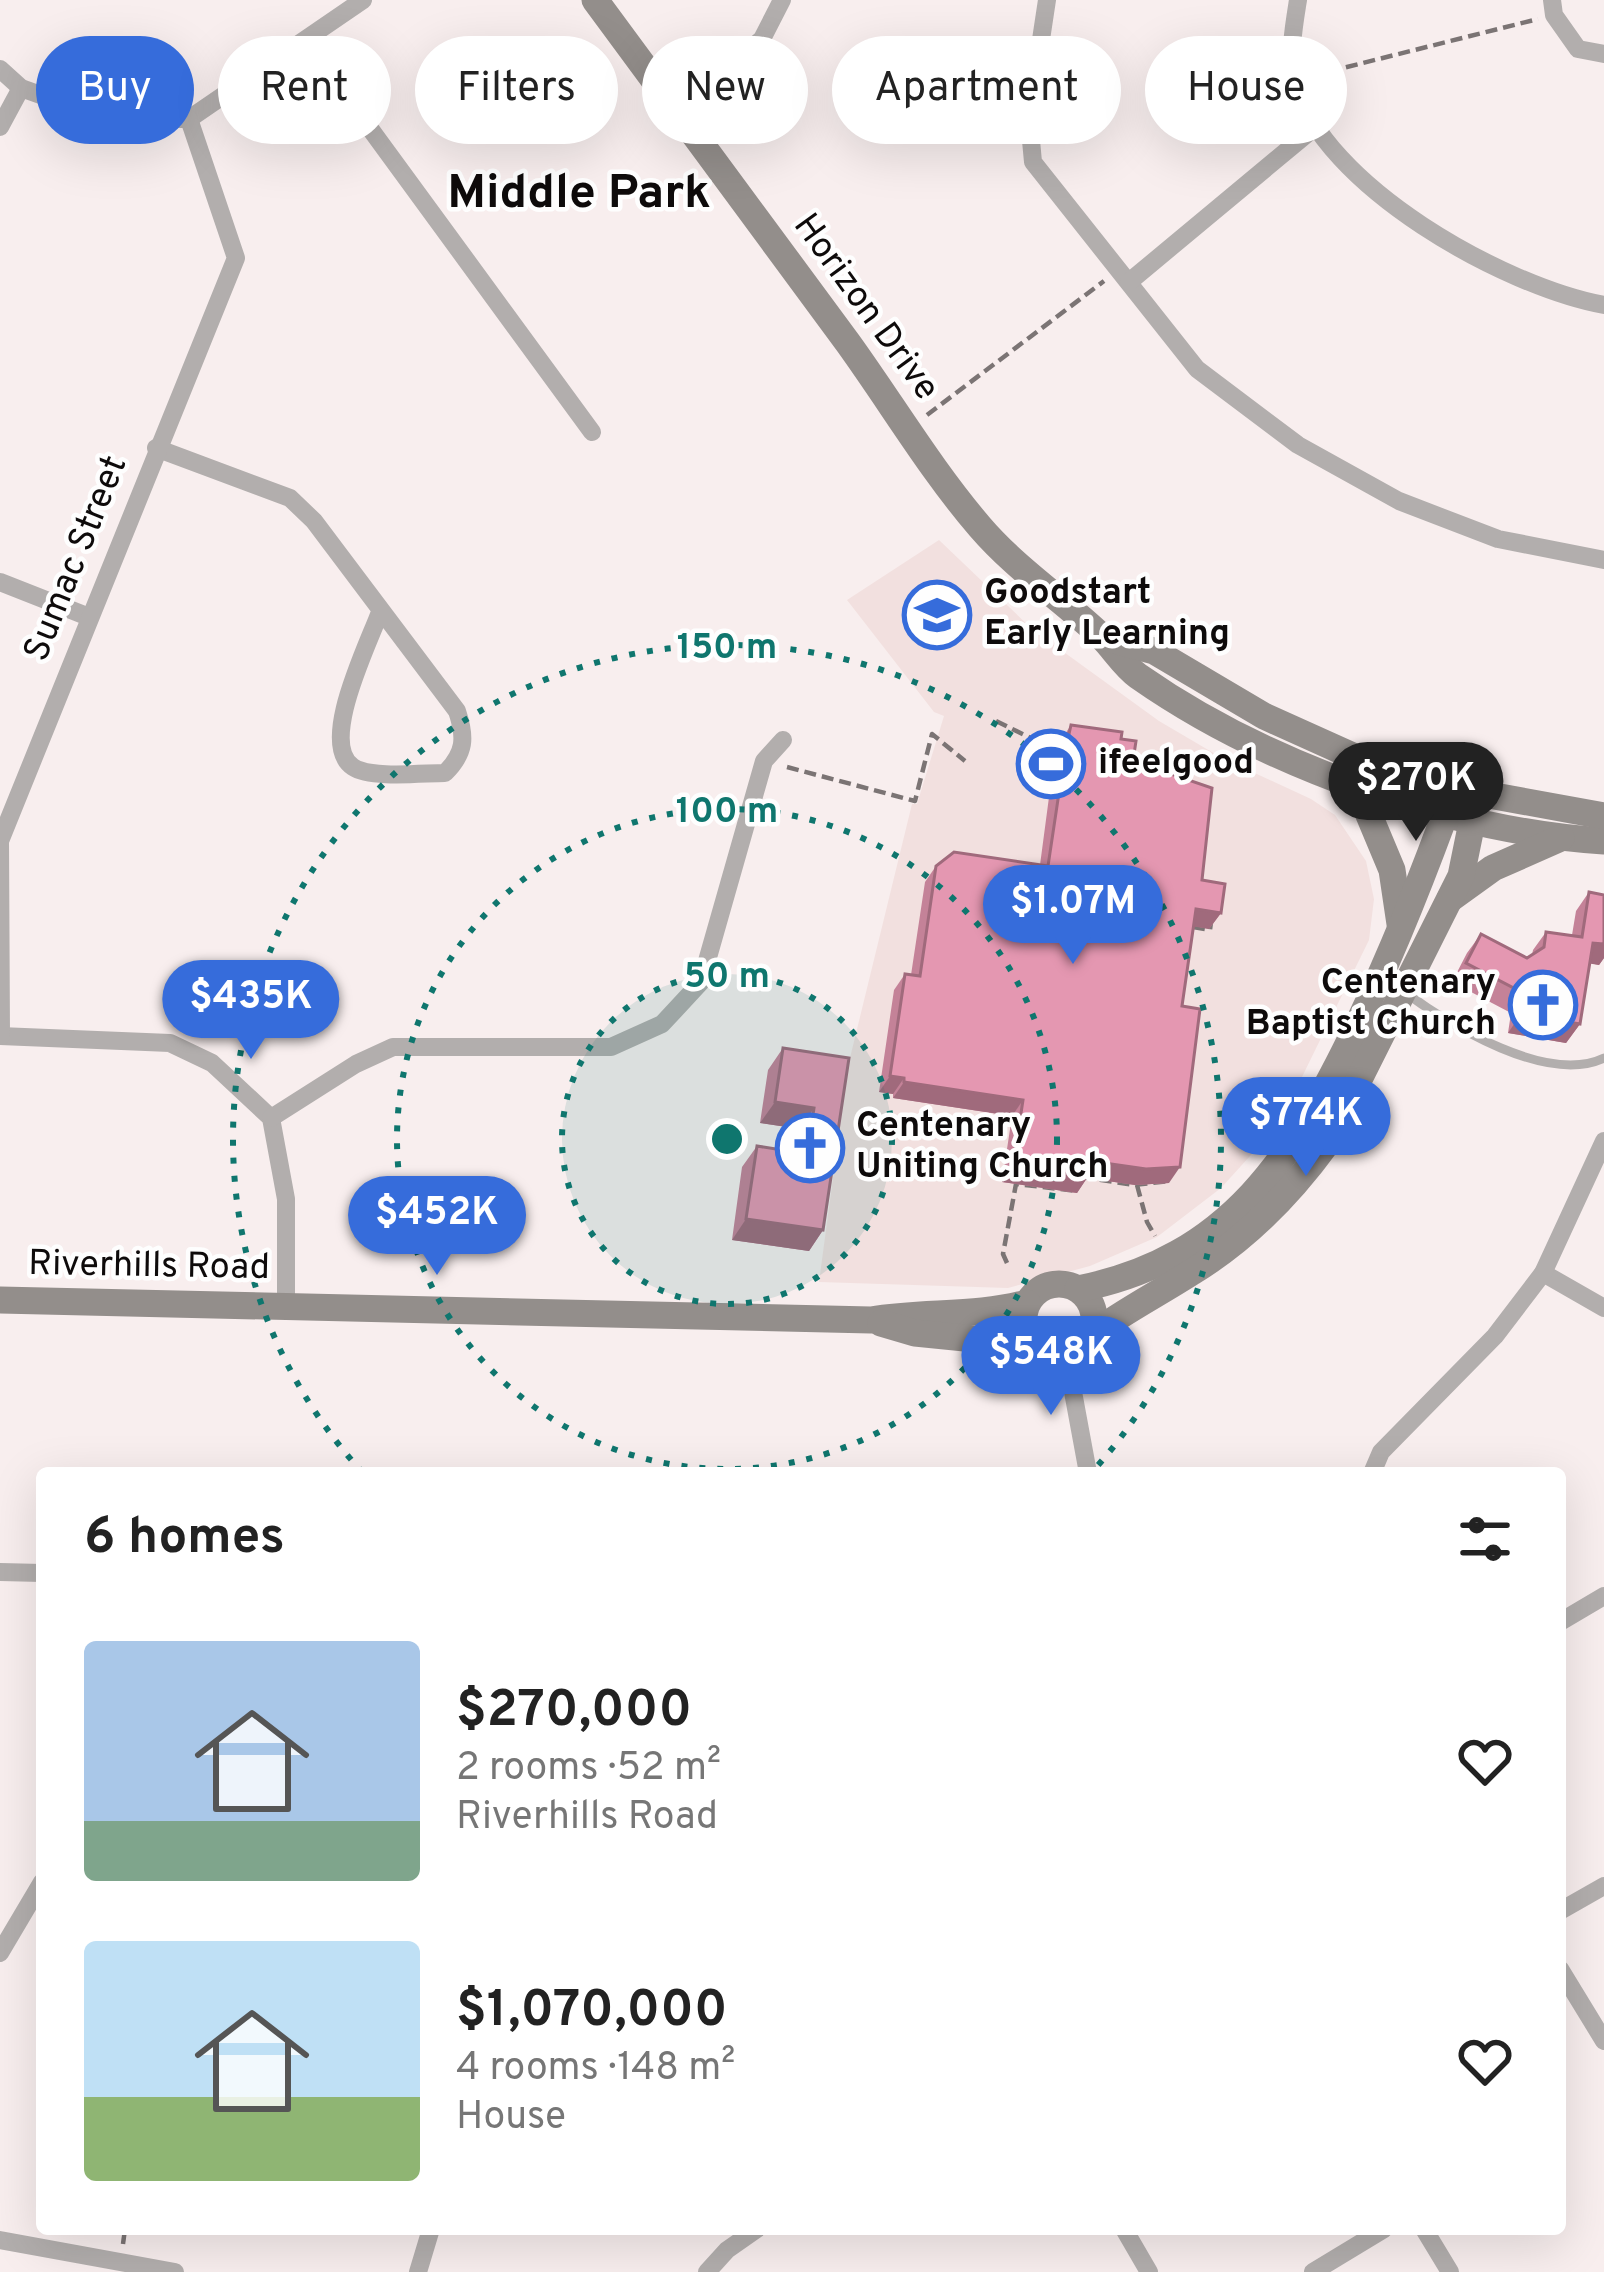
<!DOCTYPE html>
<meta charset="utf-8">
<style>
:root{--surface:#fff;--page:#f6f6f6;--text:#222;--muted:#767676;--accent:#366cdb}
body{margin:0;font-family:Overpass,sans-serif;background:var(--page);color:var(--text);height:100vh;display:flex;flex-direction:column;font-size:45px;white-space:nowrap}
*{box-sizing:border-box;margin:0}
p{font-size:39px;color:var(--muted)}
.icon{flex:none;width:66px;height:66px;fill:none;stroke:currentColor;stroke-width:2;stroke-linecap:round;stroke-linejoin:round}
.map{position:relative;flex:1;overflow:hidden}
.details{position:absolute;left:36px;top:1467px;width:1530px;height:768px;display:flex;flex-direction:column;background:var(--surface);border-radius:12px;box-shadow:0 12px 48px #0002}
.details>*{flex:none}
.top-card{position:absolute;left:36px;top:36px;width:1533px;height:108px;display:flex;gap:24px}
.price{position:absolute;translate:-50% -102px;padding:0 27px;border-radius:42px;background:var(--accent);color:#fff;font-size:39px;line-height:78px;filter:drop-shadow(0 3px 6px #0008)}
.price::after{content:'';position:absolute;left:50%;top:72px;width:36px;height:27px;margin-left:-18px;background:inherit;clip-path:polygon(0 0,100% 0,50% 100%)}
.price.on{background:#222;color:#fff}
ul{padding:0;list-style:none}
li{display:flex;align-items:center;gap:36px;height:300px;padding:0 48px}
li span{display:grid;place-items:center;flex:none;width:336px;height:240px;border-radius:12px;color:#555}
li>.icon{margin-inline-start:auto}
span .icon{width:144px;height:144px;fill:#fffc;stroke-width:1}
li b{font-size:51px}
h2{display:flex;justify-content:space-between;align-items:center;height:144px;padding:0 48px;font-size:51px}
.pill{padding:0 42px;border-radius:54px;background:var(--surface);box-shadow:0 12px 48px #0002;font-size:42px;line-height:108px}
.pill.on{background:var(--accent);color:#fff}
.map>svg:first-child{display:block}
.built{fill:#f2e0df}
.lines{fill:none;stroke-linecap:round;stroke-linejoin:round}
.path{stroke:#7b7474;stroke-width:4.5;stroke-dasharray:12 6;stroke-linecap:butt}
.lane{stroke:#b2aead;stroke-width:9}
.street{stroke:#b2aead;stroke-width:18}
.secondary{stroke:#938e8b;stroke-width:27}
.wall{fill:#c48298}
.shaded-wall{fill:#a06a7c}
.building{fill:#e497b1;stroke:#a06a7c;stroke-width:3}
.ring{fill:none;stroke:#0f766e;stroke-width:6;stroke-dasharray:6 12}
.labels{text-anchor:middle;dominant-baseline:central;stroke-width:9;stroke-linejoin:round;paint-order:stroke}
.street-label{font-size:36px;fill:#0e0b0b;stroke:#fefefe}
.poi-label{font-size:36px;font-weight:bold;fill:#0e0b0b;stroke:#fefefe;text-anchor:start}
.district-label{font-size:48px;font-weight:bold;fill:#0e0b0b;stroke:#fefefe}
.centre{fill:#0f766e;stroke:#fefefe;stroke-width:6}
.ring-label{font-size:36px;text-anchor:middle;font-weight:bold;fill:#0f766e;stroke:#fefefe;stroke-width:9;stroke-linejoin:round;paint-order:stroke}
</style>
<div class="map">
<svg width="1604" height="2272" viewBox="0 0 1604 2272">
<rect width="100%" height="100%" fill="#f8eeee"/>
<polygon class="built" points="939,540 1032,629 1159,721 1222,758 1311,799 1335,815 1366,861 1374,899 1369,940 1279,1124 1221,1188 1157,1237 1090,1266 1008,1288 819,1282 848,1066 912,804 917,804 944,716 934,712 847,600"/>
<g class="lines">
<g class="path">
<polyline points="1311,76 1538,19"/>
<polyline points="927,415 1104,281"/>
<polyline points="996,721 1045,745"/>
<polyline points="787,767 915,801 932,734 965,761"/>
<polyline points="1193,927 1210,930 1211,922"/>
<polyline points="1082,1177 1134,1185 1170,1181"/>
<polyline points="1137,1185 1147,1222 1155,1236"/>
<polyline points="1007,1263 1003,1254 1016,1184 1077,1191"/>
<polyline points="123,2244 125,2229"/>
</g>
<path class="lane" d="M1406,993C1451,1026 1548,1085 1604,1058"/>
<g class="street">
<polyline points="1047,0 1029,119 1033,162 1197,369 1298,445 1399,501 1498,539 1604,560"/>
<path d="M1298,0C1294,25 1288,58 1295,82C1322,186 1505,287 1604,305"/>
<polyline points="1552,0 1554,15 1578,49 1604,54"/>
<polyline points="306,41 592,432"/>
<polyline points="0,69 21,88 77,108 144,119 189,119 363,0"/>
<polyline points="677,111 762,39 782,0"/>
<polyline points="0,127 21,88"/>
<polyline points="1129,282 1314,128"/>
<path d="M156,448L290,498L314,521L457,711C466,738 465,753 445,773C423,773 371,779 353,767C318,744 368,645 380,612"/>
<polyline points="0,582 89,617"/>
<polyline points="0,1036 170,1043 212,1063 271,1118 286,1199 286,1306"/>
<polyline points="1,1036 0,841 236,258 189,119"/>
<polyline points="271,1118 356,1064 393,1047 611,1047 662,1024 701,982 764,761 783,740"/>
<polyline points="1543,1273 1604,1308"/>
<polyline points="1066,1354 1088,1473"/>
<polyline points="1372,1473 1381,1452 1495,1336 1543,1273 1604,1141"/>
<polyline points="0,1572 42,1573"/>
<polyline points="1560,1622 1604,1596"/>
<polyline points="1560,1911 1604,1886"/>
<polyline points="0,1953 42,1882"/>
<polyline points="1560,1969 1604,2041"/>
<polyline points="1124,2229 1149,2272"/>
<polyline points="1424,2229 1450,2272"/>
<polyline points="0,2240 175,2272"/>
<polyline points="418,2272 431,2229"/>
<polyline points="707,2272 727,2250 757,2229"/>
<polyline points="1313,2272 1384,2229"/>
</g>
<g class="secondary">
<path d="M595,0C679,114 764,228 848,343C892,404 931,470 980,527C1016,569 1062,599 1101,636C1114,649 1124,666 1138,676C1265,765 1450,831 1604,841"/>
<polyline points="1102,637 1154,651 1264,716 1355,757 1478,793 1604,816"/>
<polyline points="1356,784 1392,870 1400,924"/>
<polyline points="1450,899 1493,868 1561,838"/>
<circle cx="1059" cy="1319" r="35"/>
<path d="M1078,1289C1231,1259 1295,1155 1358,1024C1395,947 1426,868 1455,787"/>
<path d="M0,1300L871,1320C924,1311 975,1317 1027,1303"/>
<polyline points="881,1323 915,1333 1034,1345"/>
<path d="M1089,1337C1122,1312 1158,1294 1192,1272C1246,1239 1290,1194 1327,1143L1461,876L1478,793"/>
</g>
</g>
<g class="wall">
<polygon points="1071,725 1121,739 1221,913 1209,929 1194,926 1182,1006 1169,1183 1135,1185 1087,1178 1077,1193 1002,1182 1012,1116 893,1098 893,1094 879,1092 894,990 905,974 911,975 925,882 936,866 1040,865 1051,782 1033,779 1038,747 1049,731 1065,734"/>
<polygon points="1589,892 1604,895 1604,958 1599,965 1590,963 1580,1024 1566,1043 1508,1033 1511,1013 1452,982 1467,953 1481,934 1527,958 1532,955 1533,950 1546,932 1572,935 1576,911"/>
<polygon points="783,1048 849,1058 823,1230 809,1251 732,1240 742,1167 757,1146 796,1152 800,1129 760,1123 768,1070"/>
</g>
<g class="shaded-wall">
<polygon points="1044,763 1063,766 1051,782 1033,779"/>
<polygon points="1196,909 1221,913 1209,929 1185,925"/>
<polygon points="1593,943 1604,944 1604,958 1599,965 1580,962"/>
<polygon points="1521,1014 1580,1024 1566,1043 1508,1033"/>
<polygon points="890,1076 904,1078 893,1094 879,1092"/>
<polygon points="904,1082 1023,1100 1012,1116 893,1098"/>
<polygon points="775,1102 814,1108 800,1129 760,1123"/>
<polygon points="1090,1161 1180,1167 1169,1183 1135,1185 1087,1178 1077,1193 1002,1182 1013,1166"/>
<polygon points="746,1219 823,1230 809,1251 732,1240"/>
</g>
<g class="building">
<polygon points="1071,725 1122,732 1121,739 1136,741 1133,761 1212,788 1202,880 1225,884 1221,913 1196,909 1182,1006 1200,1009 1180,1167 1146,1169 1090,1161 1088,1177 1013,1166 1023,1100 904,1082 904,1078 890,1076 905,974 920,976 936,866 954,852 1048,866 1063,766 1044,763 1049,731 1069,734"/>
<polygon points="1589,892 1604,895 1604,944 1593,943 1580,1024 1521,1014 1525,994 1466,963 1481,934 1527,958 1544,947 1546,932 1582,937"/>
<polygon points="783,1048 849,1058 823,1230 746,1219 757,1146 807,1154 814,1108 775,1102"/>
</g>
<circle cx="727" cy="1139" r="165" fill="#0f766e" fill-opacity=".12"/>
<g class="ring">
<circle cx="727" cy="1139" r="165"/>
<circle cx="727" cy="1139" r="330"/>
<path d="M363 1473A494 494 0 1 1 1091 1473"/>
</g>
<defs>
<symbol id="school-ring" viewBox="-11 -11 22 22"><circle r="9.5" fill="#fefefe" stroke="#366cdb" stroke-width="1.5"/><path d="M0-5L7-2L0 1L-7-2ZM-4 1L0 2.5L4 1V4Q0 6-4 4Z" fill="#366cdb"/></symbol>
<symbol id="stadium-ring" viewBox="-11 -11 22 22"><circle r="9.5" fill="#fefefe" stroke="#366cdb" stroke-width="1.5"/><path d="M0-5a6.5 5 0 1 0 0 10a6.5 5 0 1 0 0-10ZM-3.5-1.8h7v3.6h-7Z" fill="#366cdb"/></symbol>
<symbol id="church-ring" viewBox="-11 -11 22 22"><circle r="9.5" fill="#fefefe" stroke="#366cdb" stroke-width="1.5"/><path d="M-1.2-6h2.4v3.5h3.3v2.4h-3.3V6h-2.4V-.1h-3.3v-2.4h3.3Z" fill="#366cdb"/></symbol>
</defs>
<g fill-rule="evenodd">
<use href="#school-ring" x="899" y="577" width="76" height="76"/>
<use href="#stadium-ring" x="1013" y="726" width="76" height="76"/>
<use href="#church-ring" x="1505" y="967" width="76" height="76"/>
<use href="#church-ring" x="772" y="1110" width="76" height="76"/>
</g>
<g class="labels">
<g class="street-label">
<text transform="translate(865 308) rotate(54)">Horizon Drive</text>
<text transform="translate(77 559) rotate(-68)">Sumac Street</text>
<text transform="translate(149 1267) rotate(1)">Riverhills Road</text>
</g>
<g class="poi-label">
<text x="984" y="594">Goodstart<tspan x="984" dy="41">Early Learning</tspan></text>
<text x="1098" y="764">ifeelgood</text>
<text x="1496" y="984" text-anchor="end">Centenary<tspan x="1496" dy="41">Baptist Church</tspan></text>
<text x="856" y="1127">Centenary<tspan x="856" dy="41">Uniting Church</tspan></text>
</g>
<g class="district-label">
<text x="579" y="195">Middle Park</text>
</g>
</g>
<circle cx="727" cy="1139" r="18" class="centre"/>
<g class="ring-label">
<text x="727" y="658">150 m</text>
<text x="727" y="822">100 m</text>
<text x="727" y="987">50 m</text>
</g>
</svg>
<b class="price on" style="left:1416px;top:844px">$270K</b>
<b class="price" style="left:1073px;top:967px">$1.07M</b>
<b class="price" style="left:251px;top:1062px">$435K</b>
<b class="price" style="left:1306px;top:1179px">$774K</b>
<b class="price" style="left:437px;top:1278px">$452K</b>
<b class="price" style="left:1051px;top:1418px">$548K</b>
<div class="top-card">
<a class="pill on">Buy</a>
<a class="pill">Rent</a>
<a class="pill">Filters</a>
<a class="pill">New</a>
<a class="pill">Apartment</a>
<a class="pill">House</a>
</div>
<section class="details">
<h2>6 homes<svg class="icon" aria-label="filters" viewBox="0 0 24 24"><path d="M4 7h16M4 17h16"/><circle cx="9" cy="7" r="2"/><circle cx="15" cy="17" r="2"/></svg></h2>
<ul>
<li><span style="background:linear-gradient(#a9c7e8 75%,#7fa58c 0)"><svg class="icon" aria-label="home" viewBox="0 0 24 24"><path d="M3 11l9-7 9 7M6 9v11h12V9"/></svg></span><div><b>$270,000</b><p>2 rooms · 52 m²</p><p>Riverhills Road</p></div><svg class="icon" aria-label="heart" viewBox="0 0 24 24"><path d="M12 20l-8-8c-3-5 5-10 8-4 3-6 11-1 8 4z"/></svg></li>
<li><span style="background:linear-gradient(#bfe0f5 65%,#8fb573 0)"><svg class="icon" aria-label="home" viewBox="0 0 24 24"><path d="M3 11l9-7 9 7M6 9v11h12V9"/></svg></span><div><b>$1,070,000</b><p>4 rooms · 148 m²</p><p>House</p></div><svg class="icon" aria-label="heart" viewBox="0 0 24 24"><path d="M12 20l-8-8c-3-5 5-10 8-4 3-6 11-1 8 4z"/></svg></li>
</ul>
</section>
</div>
